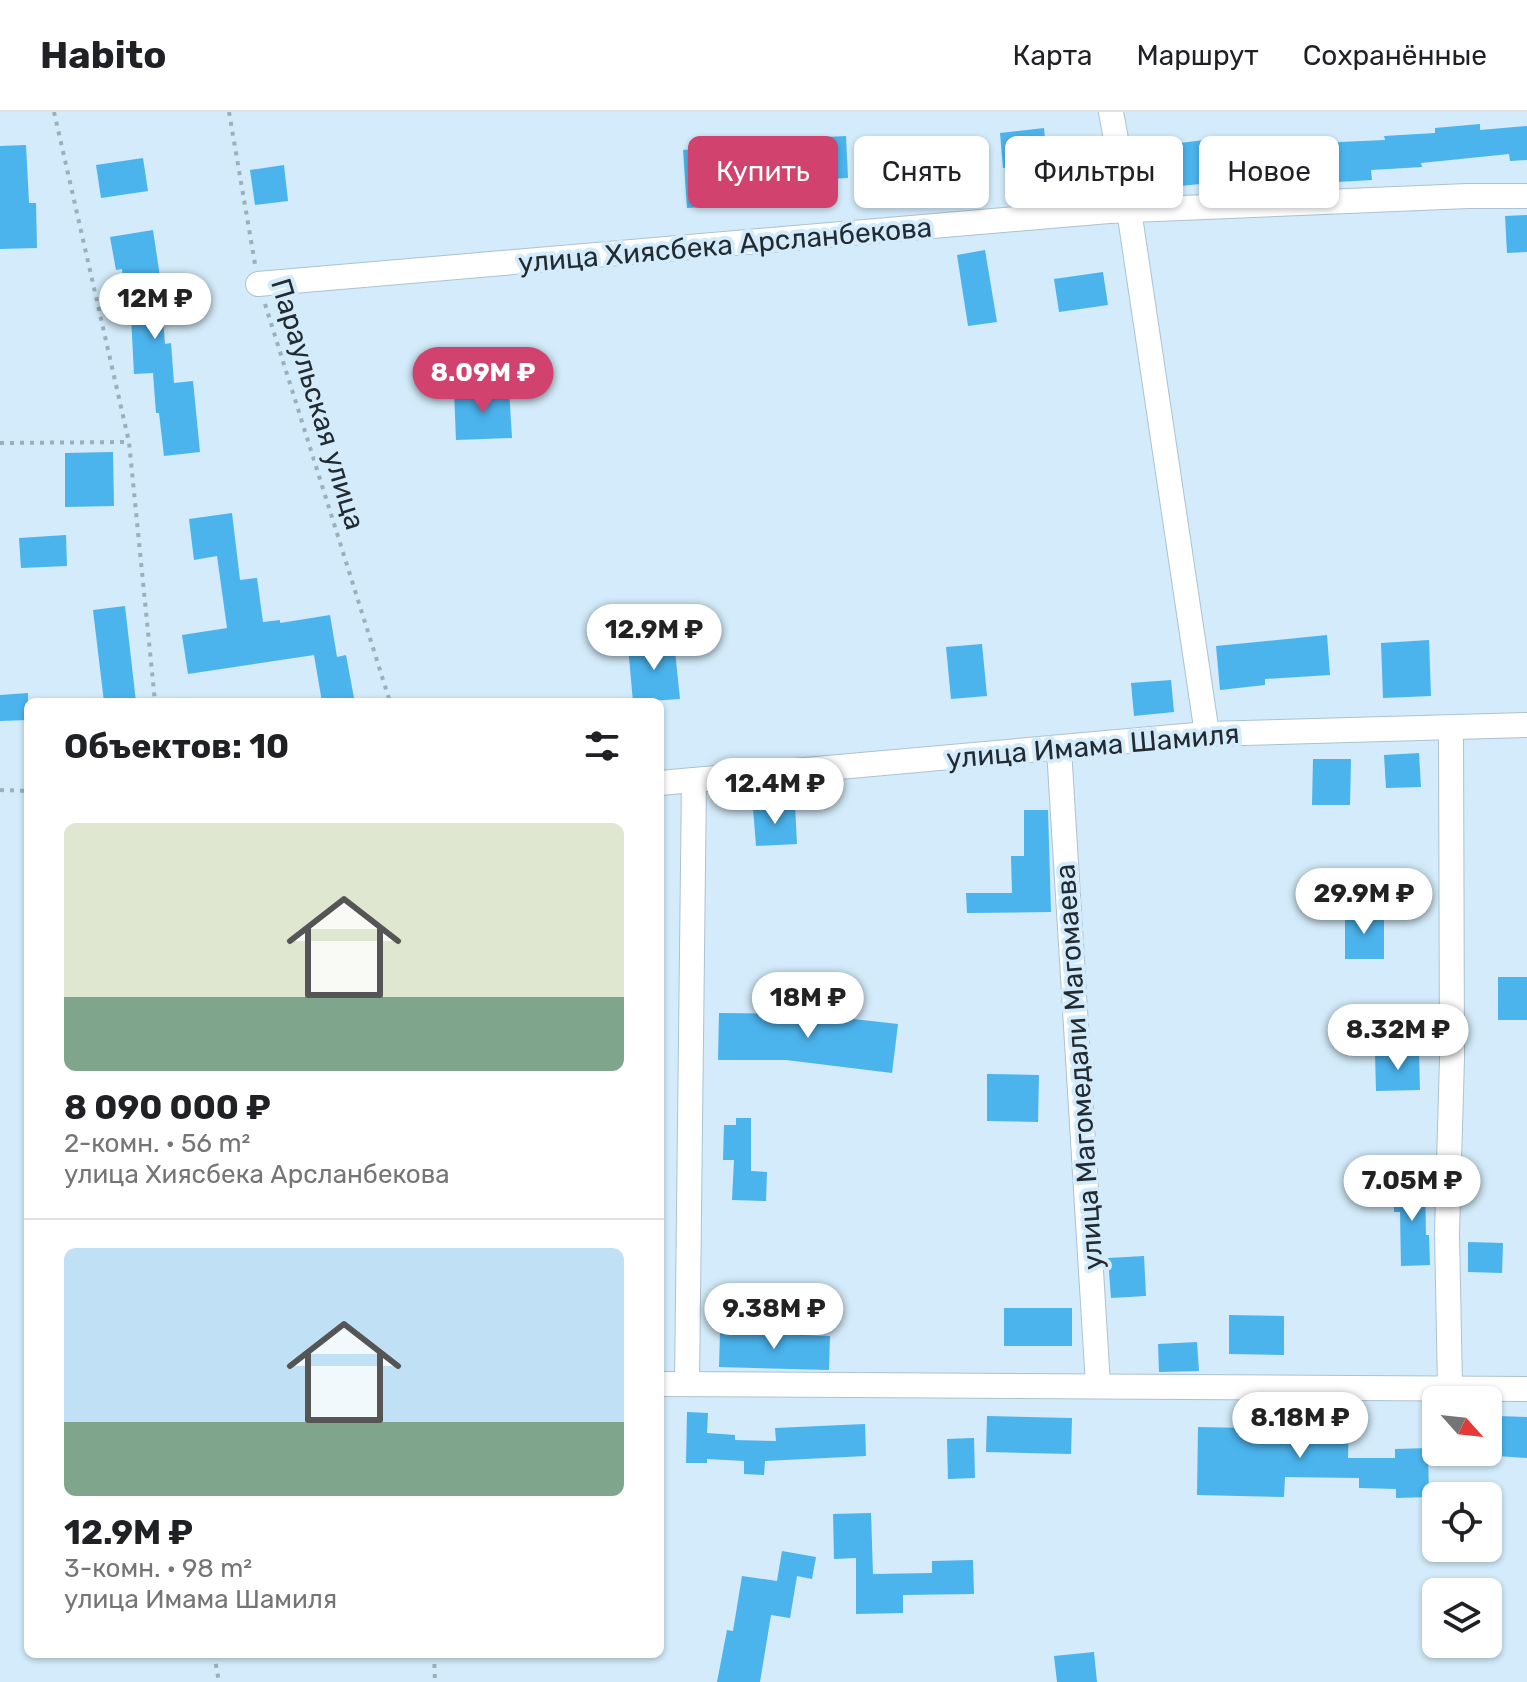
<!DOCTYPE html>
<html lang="ru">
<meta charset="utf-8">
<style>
:root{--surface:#fff;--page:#f6f6f6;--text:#202124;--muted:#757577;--line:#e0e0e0;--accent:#d1436e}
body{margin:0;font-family:Rubik,sans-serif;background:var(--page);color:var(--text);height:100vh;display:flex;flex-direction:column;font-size:30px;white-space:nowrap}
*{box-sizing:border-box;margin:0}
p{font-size:26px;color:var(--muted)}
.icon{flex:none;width:44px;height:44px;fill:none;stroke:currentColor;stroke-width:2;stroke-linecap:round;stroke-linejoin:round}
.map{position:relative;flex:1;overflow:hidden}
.panel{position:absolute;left:24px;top:586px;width:640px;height:960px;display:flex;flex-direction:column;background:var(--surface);border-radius:12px;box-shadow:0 2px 6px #0004}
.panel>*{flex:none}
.hud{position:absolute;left:688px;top:24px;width:718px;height:72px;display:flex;gap:16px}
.needle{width:52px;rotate:117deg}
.buttons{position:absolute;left:1422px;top:1274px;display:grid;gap:16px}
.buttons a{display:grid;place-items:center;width:80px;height:80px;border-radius:12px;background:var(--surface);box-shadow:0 2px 6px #0004;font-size:40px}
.price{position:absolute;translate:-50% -68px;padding:0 18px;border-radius:28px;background:#fff;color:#222;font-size:26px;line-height:52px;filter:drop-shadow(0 2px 4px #0008)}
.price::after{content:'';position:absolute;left:50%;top:48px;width:24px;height:18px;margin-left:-12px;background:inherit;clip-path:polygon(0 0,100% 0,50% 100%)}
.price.current{background:var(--accent);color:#fff}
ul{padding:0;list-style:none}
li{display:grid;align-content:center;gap:16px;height:424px;padding:0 40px}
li+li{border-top:2px solid var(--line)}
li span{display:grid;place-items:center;height:248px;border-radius:12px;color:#555}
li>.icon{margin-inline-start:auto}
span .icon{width:144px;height:144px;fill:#fffc;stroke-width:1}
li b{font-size:34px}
h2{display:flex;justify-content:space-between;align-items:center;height:96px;padding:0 40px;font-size:34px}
.tag{padding:0 28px;border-radius:12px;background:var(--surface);box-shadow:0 2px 6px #0004;font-size:28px;line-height:72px}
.tag.current{background:var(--accent);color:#fff}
header{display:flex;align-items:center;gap:48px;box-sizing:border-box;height:112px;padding:0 40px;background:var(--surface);border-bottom:2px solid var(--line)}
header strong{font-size:38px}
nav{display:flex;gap:44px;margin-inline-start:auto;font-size:28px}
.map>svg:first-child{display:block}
.building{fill:#4bb4ed}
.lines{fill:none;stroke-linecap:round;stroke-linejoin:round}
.minor-casing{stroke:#acc2d1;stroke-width:26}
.path{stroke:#9cb0bc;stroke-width:4;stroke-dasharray:4 6;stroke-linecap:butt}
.minor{stroke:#fff;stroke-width:24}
.labels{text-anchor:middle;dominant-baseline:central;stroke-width:8;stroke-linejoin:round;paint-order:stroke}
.street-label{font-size:28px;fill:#222b31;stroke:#d3ebfa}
</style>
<header>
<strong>Habito</strong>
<nav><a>Карта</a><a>Маршрут</a><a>Сохранённые</a></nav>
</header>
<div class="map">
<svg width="1527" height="1570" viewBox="0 0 1527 1570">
<rect width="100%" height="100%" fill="#d3ebfa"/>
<g class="building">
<polygon points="1480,12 1480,18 1527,14 1527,48 1510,49 1509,42 1421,51 1422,55 1371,58 1372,68 1320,71 1318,31 1385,28 1384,24 1435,21 1435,16"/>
<polygon points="1044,16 1047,51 1003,56 1000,21"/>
<polygon points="846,24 848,66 784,69 783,27"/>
<polygon points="1205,28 1210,71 1141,78 1136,36"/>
<polygon points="26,33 29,91 36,91 37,136 0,137 0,34"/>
<polygon points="718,35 721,68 725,68 727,94 687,96 683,38"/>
<polygon points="143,46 148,79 101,86 96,53"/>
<polygon points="284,53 288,89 255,93 250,58"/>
<polygon points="936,58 938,89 888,93 886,61"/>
<polygon points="1527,103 1527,140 1507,141 1505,104"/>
<polygon points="153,118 159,158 165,232 171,231 174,271 193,269 200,340 164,344 159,301 156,301 153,261 134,262 131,204 126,204 122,157 116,158 110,125"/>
<polygon points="985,138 997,210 968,214 957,143"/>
<polygon points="1103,160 1108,193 1059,200 1054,167"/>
<polygon points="509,277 512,326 456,328 454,279"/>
<polygon points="113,340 114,394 65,395 65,341"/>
<polygon points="232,401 240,468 257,466 263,510 280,508 280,511 330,503 337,545 346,543 354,586 322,590 314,543 188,562 182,523 227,516 217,444 194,448 189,407"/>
<polygon points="66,423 67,454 21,456 19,426"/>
<polygon points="125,494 136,590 104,590 93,498"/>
<polygon points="1327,523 1330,563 1265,567 1265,573 1220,578 1216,534"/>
<polygon points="1429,528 1431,584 1383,586 1381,531"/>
<polygon points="674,529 680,587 633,590 628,534"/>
<polygon points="982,532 987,584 951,587 946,535"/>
<polygon points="1171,568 1174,600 1134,604 1131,571"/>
<polygon points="28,581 28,608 0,609 0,583"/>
<polygon points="1419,641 1421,675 1386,676 1384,643"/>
<polygon points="1313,647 1351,647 1350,693 1312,693"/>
<polygon points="795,693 797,732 756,734 753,696"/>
<polygon points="1024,698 1048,698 1051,800 967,801 966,781 1012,781 1011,744 1024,744"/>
<rect x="1345" y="802" width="39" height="45"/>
<rect x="1498" y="865" width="29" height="43"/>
<polygon points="719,901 808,902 898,912 892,961 786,948 718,948"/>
<polygon points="1419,940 1420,978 1376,979 1375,941"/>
<polygon points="987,962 1039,963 1038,1010 987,1009"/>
<polygon points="736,1006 751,1006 751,1059 767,1060 766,1089 732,1088 734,1048 723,1048 724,1013 736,1013"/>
<polygon points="1425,1069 1426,1123 1429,1123 1430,1153 1401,1154 1400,1100 1394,1100 1394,1070"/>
<polygon points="1468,1130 1503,1131 1502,1161 1468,1160"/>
<polygon points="1144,1144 1146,1184 1111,1186 1108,1146"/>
<rect x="1004" y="1196" width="68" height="38"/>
<polygon points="1229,1203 1284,1204 1284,1243 1229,1242"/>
<polygon points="720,1220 830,1224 829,1258 719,1255"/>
<polygon points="1197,1230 1199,1259 1159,1260 1158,1232"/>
<polygon points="687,1300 708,1301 707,1321 735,1323 735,1328 776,1329 775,1316 865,1312 866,1344 765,1349 764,1363 744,1362 744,1349 707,1347 707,1351 686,1351"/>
<polygon points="1298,1301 1349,1302 1348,1346 1395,1346 1395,1337 1428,1336 1429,1385 1396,1386 1396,1377 1359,1376 1359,1366 1285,1365 1284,1385 1197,1383 1198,1315 1298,1317"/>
<polygon points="987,1304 1072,1306 1071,1342 986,1340"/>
<polygon points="1499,1304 1527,1305 1527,1346 1497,1344"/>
<polygon points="974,1326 975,1366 948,1367 947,1327"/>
<polygon points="871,1401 873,1462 932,1461 932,1449 973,1448 974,1482 903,1483 903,1501 856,1502 856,1446 834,1447 833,1402"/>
<polygon points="782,1439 816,1445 812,1467 797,1464 790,1506 771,1503 760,1570 717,1570 727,1518 733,1519 742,1464 777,1469"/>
<polygon points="1094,1540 1097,1570 1057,1570 1054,1544"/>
</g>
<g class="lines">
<defs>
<g id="minor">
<polyline points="1111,0 1129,98 1207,622"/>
<polyline points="258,172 1109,99 1468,84 1527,84"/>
<polyline points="1059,637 1098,1273"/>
<polyline points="660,671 1207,622 1527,613"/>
<polyline points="660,1272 1527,1277"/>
<polyline points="687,1272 694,668"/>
<polyline points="1450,1275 1447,1121 1452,946 1451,617"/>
</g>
</defs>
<use href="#minor" class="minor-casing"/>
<g class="path">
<polyline points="54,0 129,330 155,590"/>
<polyline points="229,0 255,152"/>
<polyline points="265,192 390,590"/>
<polyline points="0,331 129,330"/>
<polyline points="0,678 28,679"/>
<polyline points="214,1542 219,1570"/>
<polyline points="434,1542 435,1570"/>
</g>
<use href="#minor" class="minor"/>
</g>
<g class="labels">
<g class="street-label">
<text transform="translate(725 133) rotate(-5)">улица Хиясбека Арсланбекова</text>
<text transform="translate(318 292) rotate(73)">Параульская улица</text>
<text transform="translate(1093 634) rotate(-5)">улица Имама Шамиля</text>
<text transform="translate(1079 955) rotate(-94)">улица Магомедали Магомаева</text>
</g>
</g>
</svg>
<div class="buttons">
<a><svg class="needle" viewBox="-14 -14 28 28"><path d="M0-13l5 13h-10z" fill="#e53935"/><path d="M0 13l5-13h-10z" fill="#757577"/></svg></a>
<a><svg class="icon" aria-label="locate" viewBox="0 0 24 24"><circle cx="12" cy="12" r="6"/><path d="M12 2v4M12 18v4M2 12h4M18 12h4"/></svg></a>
<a><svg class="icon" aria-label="layers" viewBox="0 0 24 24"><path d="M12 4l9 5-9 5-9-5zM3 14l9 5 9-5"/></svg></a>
</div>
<b class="price" style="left:155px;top:229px">12M ₽</b>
<b class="price current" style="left:483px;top:303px">8.09M ₽</b>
<b class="price" style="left:654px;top:560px">12.9M ₽</b>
<b class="price" style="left:775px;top:714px">12.4M ₽</b>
<b class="price" style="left:1364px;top:824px">29.9M ₽</b>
<b class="price" style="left:808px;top:928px">18M ₽</b>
<b class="price" style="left:1398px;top:960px">8.32M ₽</b>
<b class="price" style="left:1412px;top:1111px">7.05M ₽</b>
<b class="price" style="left:774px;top:1239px">9.38M ₽</b>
<b class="price" style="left:1300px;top:1348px">8.18M ₽</b>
<div class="hud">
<a class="tag current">Купить</a>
<a class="tag">Снять</a>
<a class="tag">Фильтры</a>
<a class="tag">Новое</a>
</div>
<section class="panel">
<h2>Объектов: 10<svg class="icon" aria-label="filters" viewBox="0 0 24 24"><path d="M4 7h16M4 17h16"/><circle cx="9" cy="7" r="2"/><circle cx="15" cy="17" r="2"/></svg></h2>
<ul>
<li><span style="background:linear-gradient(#dfe7d0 70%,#7fa58c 0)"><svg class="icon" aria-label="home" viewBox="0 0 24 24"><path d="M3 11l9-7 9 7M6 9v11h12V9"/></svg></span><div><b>8 090 000 ₽</b><p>2-комн. · 56 m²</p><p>улица Хиясбека Арсланбекова</p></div></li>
<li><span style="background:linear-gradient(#bfe0f5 70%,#7fa58c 0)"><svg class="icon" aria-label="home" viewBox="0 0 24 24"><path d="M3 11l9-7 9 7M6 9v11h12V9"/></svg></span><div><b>12.9M ₽</b><p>3-комн. · 98 m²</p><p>улица Имама Шамиля</p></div></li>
</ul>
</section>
</div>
